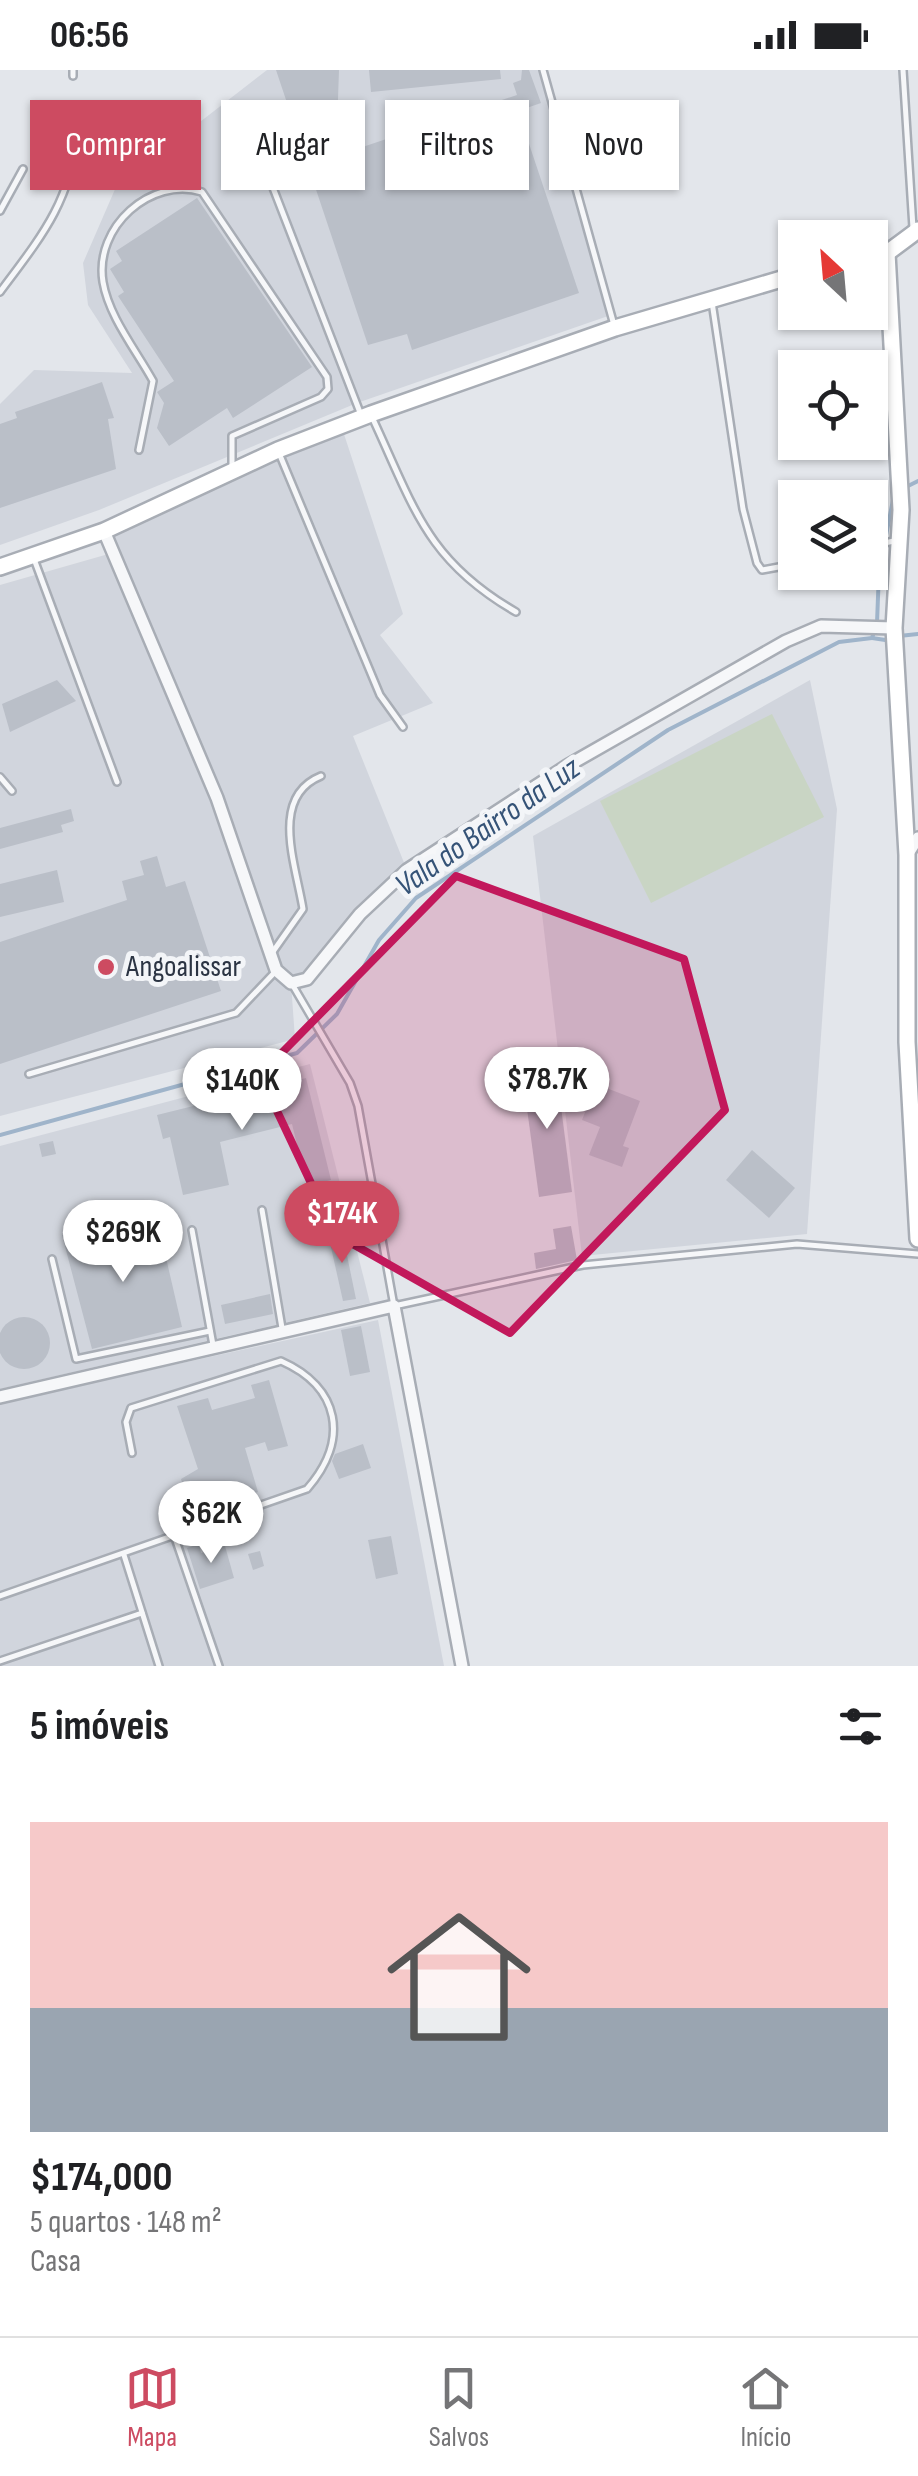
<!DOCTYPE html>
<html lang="pt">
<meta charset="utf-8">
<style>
:root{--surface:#fff;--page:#f6f6f6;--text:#202124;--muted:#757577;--line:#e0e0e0;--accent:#cd4b61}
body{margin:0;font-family:"Sofia Sans Condensed",sans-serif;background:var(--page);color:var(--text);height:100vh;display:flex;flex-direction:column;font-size:38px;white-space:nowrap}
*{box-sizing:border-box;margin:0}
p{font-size:32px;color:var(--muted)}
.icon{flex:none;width:55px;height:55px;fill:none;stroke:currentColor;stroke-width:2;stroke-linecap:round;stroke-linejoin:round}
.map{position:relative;height:1596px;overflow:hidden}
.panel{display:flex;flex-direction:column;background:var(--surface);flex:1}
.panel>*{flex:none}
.banner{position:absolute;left:30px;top:30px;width:860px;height:90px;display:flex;gap:20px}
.needle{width:65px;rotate:334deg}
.controls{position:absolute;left:778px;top:150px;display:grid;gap:20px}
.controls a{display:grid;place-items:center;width:110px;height:110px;border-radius:0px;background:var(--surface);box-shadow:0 2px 8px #0004;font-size:50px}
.price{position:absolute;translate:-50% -85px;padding:0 22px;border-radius:35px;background:#fff;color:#222;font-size:32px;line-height:65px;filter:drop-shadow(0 2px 5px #0008)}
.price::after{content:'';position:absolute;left:50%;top:60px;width:30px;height:22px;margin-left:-15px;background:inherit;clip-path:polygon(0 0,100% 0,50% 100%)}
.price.selected{background:var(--accent);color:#fff}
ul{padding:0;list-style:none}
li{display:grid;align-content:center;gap:20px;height:530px;padding:0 30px}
li span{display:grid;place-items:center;height:310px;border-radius:0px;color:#555}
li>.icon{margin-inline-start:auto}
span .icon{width:180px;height:180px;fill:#fffc;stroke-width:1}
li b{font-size:42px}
h2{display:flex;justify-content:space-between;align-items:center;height:120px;padding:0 30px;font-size:42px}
.pill{padding:0 35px;border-radius:0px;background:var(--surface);box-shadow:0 2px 8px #0004;font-size:35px;line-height:90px}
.pill.selected{background:var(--accent);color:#fff}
.status{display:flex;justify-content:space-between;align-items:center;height:70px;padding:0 50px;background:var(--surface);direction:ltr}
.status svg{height:28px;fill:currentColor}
.tabs{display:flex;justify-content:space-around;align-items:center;height:140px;border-top:2px solid var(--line);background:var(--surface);font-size:28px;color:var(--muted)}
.tabs a{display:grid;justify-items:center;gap:5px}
.tabs .selected{color:var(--accent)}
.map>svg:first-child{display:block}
.built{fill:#d1d5dd}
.green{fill:#c9d5c4}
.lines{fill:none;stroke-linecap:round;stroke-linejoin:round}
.stream{stroke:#9fb4ca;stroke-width:4}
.building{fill:#babfc8}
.lane-casing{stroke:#a8adb5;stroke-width:10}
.street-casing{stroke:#a8adb5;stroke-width:16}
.secondary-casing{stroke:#a8adb5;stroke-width:20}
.lane{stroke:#f6f7f9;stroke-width:5}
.street{stroke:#f6f7f9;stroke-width:11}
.secondary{stroke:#fff;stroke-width:15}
.marked{fill:#c2185b;fill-opacity:0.2;stroke:#c2185b;stroke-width:8;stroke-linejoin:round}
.poi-dot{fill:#cd4b61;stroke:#f3f5f8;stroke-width:4}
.labels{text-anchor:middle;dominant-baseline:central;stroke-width:10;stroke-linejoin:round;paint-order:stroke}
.poi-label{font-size:30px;fill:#2b3443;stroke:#f3f5f8;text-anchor:start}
.water-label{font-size:32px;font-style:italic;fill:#355377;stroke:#f3f5f8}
</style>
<div class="status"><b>06:56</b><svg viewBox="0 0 49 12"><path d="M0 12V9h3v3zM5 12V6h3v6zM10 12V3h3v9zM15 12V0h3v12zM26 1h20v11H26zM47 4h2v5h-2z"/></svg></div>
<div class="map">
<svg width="918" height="1596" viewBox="0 0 918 1596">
<rect width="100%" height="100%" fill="#e3e6eb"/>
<g class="built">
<polygon points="267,0 543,0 611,245 357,333 99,440 0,475 0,334 34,300 132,303 88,235 83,193 116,117"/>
<polygon points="341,355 403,544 380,565 433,633 353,666 407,800 307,909 291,913 295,969 0,1046 0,515 112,483 104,461"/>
<polygon points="810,610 837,739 807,1164 582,1186 533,766"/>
<polygon points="310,994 370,1233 0,1319 0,1076"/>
<polygon points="378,1250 444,1596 0,1596 0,1333"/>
</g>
<polygon class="green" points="772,644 824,747 651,833 600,731"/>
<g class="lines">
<g class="stream">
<polyline points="906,417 918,411"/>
<polyline points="877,553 879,501 894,425"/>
<polyline points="899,566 918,564"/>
<polyline points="872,568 892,571"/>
<polyline points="0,1065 297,983 337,944 379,870 416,828 668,660 839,572 872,568 874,562"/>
</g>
</g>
<g class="building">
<polygon points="276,0 339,0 336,86 517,25 513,13 521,10 522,0 529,0 541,33 518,41 579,223 412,280 407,264 368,275"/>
<polygon points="369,0 500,0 501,9 371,22"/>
<polygon points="197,128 312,297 233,348 227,338 169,376 157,358 164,333 157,322 174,311 118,226 124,222 110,199 122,191 116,181"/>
<polygon points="102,312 114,348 108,349 116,399 0,438 0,354 17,348 15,342"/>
<polygon points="57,610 76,631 10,662 2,634"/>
<polygon points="71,739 74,751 61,755 63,762 0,779 0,758"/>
<polygon points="157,786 166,817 185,811 221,921 0,994 0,872 127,830 122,811 144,805 140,791"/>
<polygon points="57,800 64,832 0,847 0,814"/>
<polygon points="556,998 572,1122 539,1127 522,1002"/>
<polygon points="306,1008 331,1110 307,1116 292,1054 220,1072 229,1115 183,1125 170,1067 163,1069 157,1045"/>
<polygon points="596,1014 640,1031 623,1076 629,1078 622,1097 589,1085 600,1057 582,1050"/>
<polygon points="53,1071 56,1084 42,1087 39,1074"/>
<polygon points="752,1080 795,1118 769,1148 726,1110"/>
<polygon points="158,1153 182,1257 92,1279 62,1165 80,1161 83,1172"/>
<polygon points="571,1156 577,1190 536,1199 534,1183 556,1179 553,1159"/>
<polygon points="342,1161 356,1229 343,1231 328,1164"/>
<polygon points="270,1224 273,1244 225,1254 221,1235"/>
<circle cx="24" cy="1273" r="26"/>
<polygon points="361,1256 370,1302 350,1306 341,1260"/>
<polygon points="269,1310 288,1376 268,1381 265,1372 245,1378 258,1422 198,1440 195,1433 189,1435 181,1409 198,1399 177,1336 208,1328 212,1340 255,1328 251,1315"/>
<polygon points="363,1374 371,1398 339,1409 332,1391 335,1384"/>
<polygon points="391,1466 398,1504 376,1509 368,1470"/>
<polygon points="199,1474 201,1483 225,1476 234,1508 200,1519 187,1478"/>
<polygon points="260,1481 264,1496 253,1500 248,1484"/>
</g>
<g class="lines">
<defs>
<g id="lane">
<polyline points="73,0 73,6"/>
<polyline points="543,0 614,255"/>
<polyline points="903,0 913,158"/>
<polyline points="270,110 361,345"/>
<polyline points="0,141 23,99"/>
<path d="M0,222C41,167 70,133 78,63"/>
<polyline points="712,232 743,439 757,493 762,500 795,494"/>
<path d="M372,347C414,437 426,490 516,542"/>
<path d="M139,380L153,311C136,280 109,247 103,212C94,157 151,106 202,122L327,307L328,319L321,327L232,366V399"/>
<polyline points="279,383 380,625 403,657"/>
<polyline points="870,476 894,471"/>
<polyline points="34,489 117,712"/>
<polyline points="0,707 12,721"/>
<path d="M272,883L303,839C296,795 269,727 321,706"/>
<polyline points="292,914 350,1013 358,1036 394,1236 583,1195 797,1174 918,1184"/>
<polyline points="29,1004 236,943 275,902"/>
<polyline points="262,1140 282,1258"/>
<polyline points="192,1160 213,1275"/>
<polyline points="52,1189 76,1289 210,1261"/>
<polyline points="175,1468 219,1596"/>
<polyline points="124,1485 159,1596"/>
<path d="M0,1526L307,1419C350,1370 340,1317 281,1291L131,1338L126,1352L132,1383"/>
<polyline points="0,1591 142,1543"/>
</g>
<g id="street">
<polyline points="104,461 217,728 276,900 291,913 307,909 360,844 407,800 567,696 786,571 821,556 894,558"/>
<polyline points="907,785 918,768"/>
<polyline points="0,1327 394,1236 462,1596"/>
</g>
<g id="secondary">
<polyline points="887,183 901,440 894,558 907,785 907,972 918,1169"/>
<polyline points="870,187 887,183 918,160"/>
<polyline points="0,497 104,461 278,380 371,344 615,258 795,205"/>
</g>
</defs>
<use href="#lane" class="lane-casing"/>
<use href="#street" class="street-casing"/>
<use href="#secondary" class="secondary-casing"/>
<use href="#lane" class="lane"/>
<use href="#street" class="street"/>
<use href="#secondary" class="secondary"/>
</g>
<path class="marked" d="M456,806L684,889L725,1040L510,1263L335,1164L260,1005Z"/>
<circle class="poi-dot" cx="106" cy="897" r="10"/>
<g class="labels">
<g class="poi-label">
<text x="126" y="897">Angoalissar</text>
</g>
<g class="water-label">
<text transform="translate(488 757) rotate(-35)">Vala do Bairro da Luz</text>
</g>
</g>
</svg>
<div class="controls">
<a><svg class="needle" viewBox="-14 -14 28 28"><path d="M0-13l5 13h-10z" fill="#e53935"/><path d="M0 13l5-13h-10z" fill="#757577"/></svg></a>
<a><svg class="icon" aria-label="locate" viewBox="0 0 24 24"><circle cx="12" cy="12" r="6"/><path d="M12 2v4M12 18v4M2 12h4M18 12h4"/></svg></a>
<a><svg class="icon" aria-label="layers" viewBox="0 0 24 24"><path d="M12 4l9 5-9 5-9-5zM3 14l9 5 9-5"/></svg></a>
</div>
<b class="price" style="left:547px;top:1062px">$78.7K</b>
<b class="price" style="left:242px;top:1063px">$140K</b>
<b class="price selected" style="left:342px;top:1196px">$174K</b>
<b class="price" style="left:123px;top:1215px">$269K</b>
<b class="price" style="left:211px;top:1496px">$62K</b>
<div class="banner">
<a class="pill selected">Comprar</a>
<a class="pill">Alugar</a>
<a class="pill">Filtros</a>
<a class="pill">Novo</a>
</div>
</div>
<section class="panel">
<h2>5 imóveis<svg class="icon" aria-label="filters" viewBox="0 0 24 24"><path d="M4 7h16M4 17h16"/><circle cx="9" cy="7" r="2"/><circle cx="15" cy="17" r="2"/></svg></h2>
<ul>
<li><span style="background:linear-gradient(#f6c9c9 60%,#9aa5b1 0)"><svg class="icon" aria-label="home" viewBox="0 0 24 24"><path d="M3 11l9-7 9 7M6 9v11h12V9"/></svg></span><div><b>$174,000</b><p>5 quartos · 148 m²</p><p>Casa</p></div></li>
</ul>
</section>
<nav class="tabs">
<a class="selected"><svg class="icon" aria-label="map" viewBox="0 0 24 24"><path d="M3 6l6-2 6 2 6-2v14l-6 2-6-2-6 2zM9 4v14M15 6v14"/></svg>Mapa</a>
<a><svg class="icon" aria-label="saved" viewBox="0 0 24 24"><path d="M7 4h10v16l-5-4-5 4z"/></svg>Salvos</a>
<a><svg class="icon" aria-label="home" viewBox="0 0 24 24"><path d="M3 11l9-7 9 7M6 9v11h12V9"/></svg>Início</a>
</nav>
